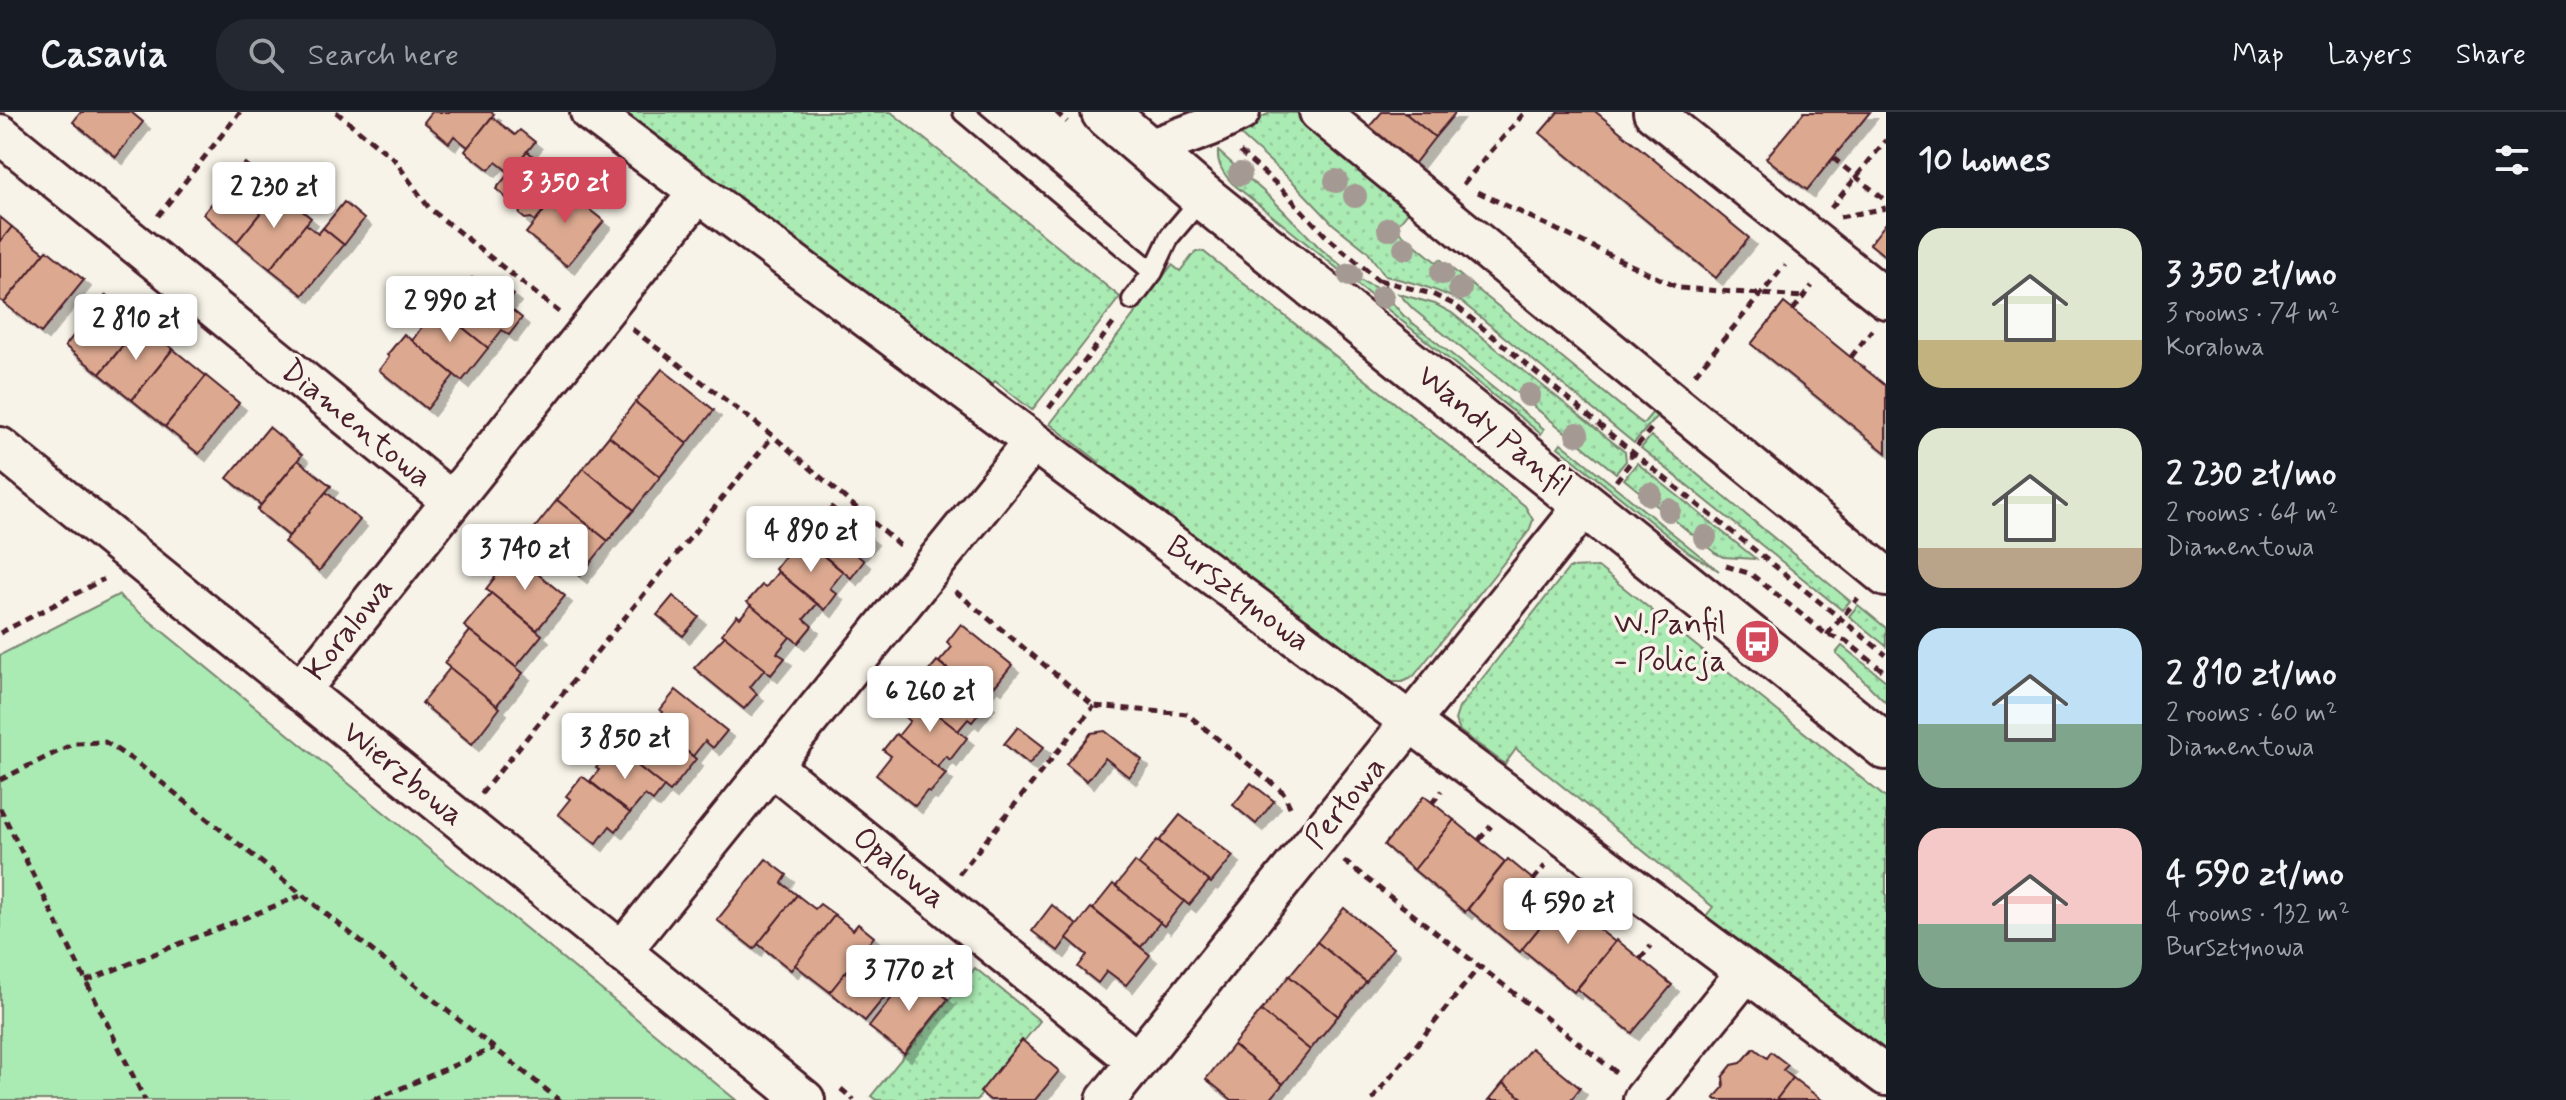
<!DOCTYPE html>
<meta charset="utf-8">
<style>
:root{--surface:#171b24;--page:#242831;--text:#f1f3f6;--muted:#9ea1a6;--line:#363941;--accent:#d1495b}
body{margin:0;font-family:Mynerve,sans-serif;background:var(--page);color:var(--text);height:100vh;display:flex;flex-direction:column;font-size:30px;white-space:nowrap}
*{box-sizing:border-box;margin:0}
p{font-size:26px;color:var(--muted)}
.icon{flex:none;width:44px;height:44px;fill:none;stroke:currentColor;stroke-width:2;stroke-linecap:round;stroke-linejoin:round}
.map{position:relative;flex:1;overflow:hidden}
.drawer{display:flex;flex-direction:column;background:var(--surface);width:680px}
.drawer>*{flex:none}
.price{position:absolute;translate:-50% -68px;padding:0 18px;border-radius:8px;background:#fff;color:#222;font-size:26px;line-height:52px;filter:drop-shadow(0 2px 4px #0008)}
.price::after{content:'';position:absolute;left:50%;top:48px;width:24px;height:18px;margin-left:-12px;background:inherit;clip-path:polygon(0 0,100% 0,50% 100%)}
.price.active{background:var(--accent);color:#fff}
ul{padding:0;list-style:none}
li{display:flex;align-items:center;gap:24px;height:200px;padding:0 32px}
li span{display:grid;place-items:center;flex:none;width:224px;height:160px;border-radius:24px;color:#555}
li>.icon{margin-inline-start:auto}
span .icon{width:96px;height:96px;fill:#fffc;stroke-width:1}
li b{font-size:34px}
h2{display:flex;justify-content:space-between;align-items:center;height:96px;padding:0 32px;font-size:34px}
header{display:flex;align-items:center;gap:48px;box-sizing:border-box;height:112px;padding:0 40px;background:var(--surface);border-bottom:2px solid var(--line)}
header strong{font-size:38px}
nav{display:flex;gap:44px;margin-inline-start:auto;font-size:28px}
.search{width:560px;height:72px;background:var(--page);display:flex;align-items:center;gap:20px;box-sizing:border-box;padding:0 28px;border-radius:32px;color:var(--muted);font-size:30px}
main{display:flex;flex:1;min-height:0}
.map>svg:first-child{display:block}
.grass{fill:url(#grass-dots);stroke:#7a8570;stroke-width:2}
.garden{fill:#aaebb4;stroke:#7a8570;stroke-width:2}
.building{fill:#dca990;stroke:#4a1f2b;stroke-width:2;filter:url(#shadow)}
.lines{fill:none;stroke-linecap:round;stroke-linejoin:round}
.service-casing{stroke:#4a1f2b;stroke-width:24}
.minor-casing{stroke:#4a1f2b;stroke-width:44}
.tertiary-casing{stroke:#4a1f2b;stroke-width:50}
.path{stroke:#4a1f2b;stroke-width:5;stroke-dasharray:8 6;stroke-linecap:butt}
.service{stroke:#f7f3e8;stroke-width:18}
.minor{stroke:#f7f3e8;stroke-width:38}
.tertiary{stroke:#f7f3e8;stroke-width:44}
.tree{fill:#a59a93}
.labels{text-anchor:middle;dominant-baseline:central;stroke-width:7;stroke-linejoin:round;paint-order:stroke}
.street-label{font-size:32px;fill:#4a1f2b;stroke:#f7f3e8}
.poi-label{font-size:32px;fill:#4a1f2b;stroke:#f7f3e8;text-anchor:end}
</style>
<header>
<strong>Casavia</strong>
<div class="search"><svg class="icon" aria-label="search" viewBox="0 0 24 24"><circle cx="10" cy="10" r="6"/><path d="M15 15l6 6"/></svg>Search here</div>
<nav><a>Map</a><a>Layers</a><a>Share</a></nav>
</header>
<main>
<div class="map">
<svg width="1886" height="988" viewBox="0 0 1886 988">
<defs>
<pattern id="grass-dots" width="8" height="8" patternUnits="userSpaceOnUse" patternTransform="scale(2)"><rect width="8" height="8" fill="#aaebb4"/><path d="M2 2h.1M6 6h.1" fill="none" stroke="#94c99b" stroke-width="1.8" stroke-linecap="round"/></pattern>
<filter id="shadow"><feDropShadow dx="7" dy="7" stdDeviation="0" flood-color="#0004"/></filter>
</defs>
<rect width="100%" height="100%" fill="#f7f3e8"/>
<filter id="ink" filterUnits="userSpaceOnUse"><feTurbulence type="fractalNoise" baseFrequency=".0125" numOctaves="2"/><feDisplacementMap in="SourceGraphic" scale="16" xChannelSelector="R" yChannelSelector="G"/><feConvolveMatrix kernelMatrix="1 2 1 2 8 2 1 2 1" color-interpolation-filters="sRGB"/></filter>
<g filter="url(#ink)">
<g class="grass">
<polygon points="617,0 891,0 1120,185 1032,298 995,269 988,277"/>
<path d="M1272,0L1298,1L1412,95L1395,116L1436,150L1440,147L1643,312L1657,295L1661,299L1634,331L1463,191C1438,177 1413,170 1385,164L1367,139L1333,112L1293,70L1235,18Z"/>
<path d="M1218,39L1272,87L1321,137L1359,168L1381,178L1403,203L1544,317L1541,322L1232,71C1223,61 1217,52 1218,39Z"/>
<polygon points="1196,139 1204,140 1525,394 1533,408 1529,419 1413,565 1402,570 1392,570 1352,540 1348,545 1096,356 1099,350 1050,312 1172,153 1180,159"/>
<polygon points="1399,182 1435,192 1452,201 1625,340 1626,349 1616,361 1413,197"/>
<polygon points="1651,324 1850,489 1842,498 1641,336"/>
<polygon points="1561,331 1719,459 1688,440 1558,335"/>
<polygon points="1637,351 1756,447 1723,445 1715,441 1624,367"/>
<polygon points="1598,455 1886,686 1886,951 1698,814 1713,795 1516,637 1505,652 1460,619 1455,608 1459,596 1569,456"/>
<polygon points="1858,493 1886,516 1886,534 1849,504"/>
<polygon points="1842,534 1886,569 1886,591 1836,541"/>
<polygon points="975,856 1040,909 977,988 876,988 871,984"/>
</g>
<polygon class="garden" points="118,483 736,988 0,988 0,543"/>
<g class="building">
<polygon points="81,0 131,0 143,10 116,45 73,10"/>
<polygon points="432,0 491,0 494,2 468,35 454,24 449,31 424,10"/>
<polygon points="1382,0 1404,0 1435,25 1414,52 1369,15"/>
<polygon points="1404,0 1456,0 1435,25"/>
<polygon points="1558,0 1596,0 1749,126 1716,166 1540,21"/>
<polygon points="1804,0 1870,0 1807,78 1766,46"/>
<polygon points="492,5 515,23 520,18 535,30 510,61 496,50 489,58 465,39"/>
<polygon points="527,39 566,71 535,109 531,106 525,107 520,103 519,97 496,77"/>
<polygon points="245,51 267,69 262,75 274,85 237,130 203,102"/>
<polygon points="569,68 584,80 577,88 604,109 567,154 526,121"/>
<polygon points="278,79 311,106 270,157 237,130"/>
<polygon points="344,90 364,107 344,133 323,116"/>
<polygon points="0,105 12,115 0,130"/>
<polygon points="1886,111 1886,145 1870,132"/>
<polygon points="306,112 318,122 323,116 344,133 303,183 270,157"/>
<polygon points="12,115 45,141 4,191 0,188 0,130"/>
<polygon points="47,138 84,168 41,221 4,191"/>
<polygon points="472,166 491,181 499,171 514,183 506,193 522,206 509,223 502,218 488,236 447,203 455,192 453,190"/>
<polygon points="106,183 141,211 100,262 65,234"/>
<polygon points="1784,191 1886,274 1886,341 1751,232"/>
<polygon points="436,194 488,236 462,269 412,229"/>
<polygon points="141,211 173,237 132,288 100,262"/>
<polygon points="404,222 454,263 427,297 379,258 389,245 387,243"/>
<polygon points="173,237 206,264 165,315 132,288"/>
<polygon points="662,257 714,298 687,332 635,290"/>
<polygon points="206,264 239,291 199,342 165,315"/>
<polygon points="635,290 687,332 660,365 609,324"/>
<polygon points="269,315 302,343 261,393 227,366"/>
<polygon points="609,324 660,365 634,398 583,356"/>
<polygon points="298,348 331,374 289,424 257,398"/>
<polygon points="583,356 634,398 608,429 557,388"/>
<polygon points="326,380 360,408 319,459 284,430"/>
<polygon points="557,388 608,429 580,464 529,423"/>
<polygon points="832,394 871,426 857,443 864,449 851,466 801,425 816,406 820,409"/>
<polygon points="804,428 843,460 830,476 837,482 825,498 775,457 789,439 793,442"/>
<polygon points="513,442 565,484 537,518 486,477"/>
<polygon points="778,460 817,492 804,507 812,514 798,531 747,490 762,473 766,475"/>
<polygon points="491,481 542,523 516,555 464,514"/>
<polygon points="673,484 699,505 683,524 657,503"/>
<polygon points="751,493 790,525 777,541 785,546 771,563 722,522 737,503 740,506"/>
<polygon points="961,512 1012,553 995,574 991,571 980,583 939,550 952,535 947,530"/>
<polygon points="470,519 523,561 496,594 444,551"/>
<polygon points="725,524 765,557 750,575 757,582 744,597 694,556"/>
<polygon points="937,549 988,590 972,610 968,607 958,619 919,588 932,572 924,565"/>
<polygon points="450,556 500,596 472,632 422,591"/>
<polygon points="676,578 727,619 713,636 705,629 693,644 653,613 663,600 660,598"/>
<polygon points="915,585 967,626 950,648 946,644 937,655 898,624 910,609 902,603"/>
<polygon points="645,606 696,647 670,680 624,643 632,632 627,629"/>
<polygon points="1018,615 1044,635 1029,652 1004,632"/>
<polygon points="1105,619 1142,648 1129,665 1105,646 1087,669 1066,652 1091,621"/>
<polygon points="896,622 946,662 930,681 927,679 915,694 876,663 891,644 883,638"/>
<polygon points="613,634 664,675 653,689 645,683 630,701 590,669 599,658 596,656"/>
<polygon points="582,664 630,701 616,719 610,714 596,732 558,702 570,687 566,684"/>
<polygon points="1251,671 1274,689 1256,712 1233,693"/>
<polygon points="1424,684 1454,708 1414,758 1384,733"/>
<polygon points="1180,703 1233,744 1211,771 1159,729"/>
<polygon points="1454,708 1505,750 1465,800 1414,758"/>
<polygon points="1157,728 1209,769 1189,793 1138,753"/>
<polygon points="766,747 787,763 782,771 797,783 754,837 717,808"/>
<polygon points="1508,747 1560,790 1520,840 1468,797"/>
<polygon points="1135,750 1184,789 1164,814 1116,774"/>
<polygon points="1113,772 1160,810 1141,835 1093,797"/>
<polygon points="797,783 815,797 820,792 835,803 791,858 758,832"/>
<polygon points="1562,788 1615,830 1574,880 1522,837"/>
<polygon points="1052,793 1077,813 1058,839 1032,819"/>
<polygon points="1091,796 1150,843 1126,873 1107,859 1098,871 1078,855 1087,843 1067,826"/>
<polygon points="1344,796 1393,836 1366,870 1317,830"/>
<polygon points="835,803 853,818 858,812 874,825 830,880 795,853"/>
<polygon points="1617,828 1672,873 1632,921 1577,877"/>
<polygon points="1317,830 1366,870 1338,904 1289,864"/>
<polygon points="869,831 888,846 891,841 909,855 865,909 830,880"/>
<polygon points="913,859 948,887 904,942 869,915"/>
<polygon points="1289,864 1338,904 1310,938 1261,899"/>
<polygon points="1261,899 1310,938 1283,972 1233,933"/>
<polygon points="1022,928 1059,959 1035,988 990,988 980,980"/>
<polygon points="1233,933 1283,972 1270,988 1232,988 1206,967"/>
<polygon points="1531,936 1580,976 1571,988 1525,988 1503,971"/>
<polygon points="1754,936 1767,946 1771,940 1788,953 1783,958 1793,966 1776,988 1717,988 1714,986 1724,975 1723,964 1732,953 1741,951"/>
<polygon points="1793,966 1822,988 1776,988"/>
<polygon points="1503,971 1525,988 1489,988"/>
</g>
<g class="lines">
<defs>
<g id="service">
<polyline points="963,0 1153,160"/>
<polyline points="1132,188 1153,160 1170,124 1203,85"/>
</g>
<g id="minor">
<polyline points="590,0 1886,964"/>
<polyline points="1319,0 1886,465"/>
<polyline points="1653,0 1886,187"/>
<polyline points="0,22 451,389"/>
<polyline points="1149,37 1211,14 1240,0"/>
<polyline points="0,335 805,988"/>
<polyline points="300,579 698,81"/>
<polyline points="772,654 1137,949"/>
<polyline points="621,840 1033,330"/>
<polyline points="1106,988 1585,393"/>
<polyline points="1643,988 1746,860"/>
</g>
<polyline id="tertiary" points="1104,0 1203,85 1886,635"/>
</defs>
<use href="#service" class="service-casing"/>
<use href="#minor" class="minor-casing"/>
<use href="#tertiary" class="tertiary-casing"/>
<g class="path">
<polyline points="336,0 394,47 429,96 559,200"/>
<polyline points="1056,0 1067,10"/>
<polyline points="1240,40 1278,73 1325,123 1378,168 1392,184"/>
<polyline points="1833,46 1886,89"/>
<polyline points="1463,72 1525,0"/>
<polyline points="1478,80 1679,176 1803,185"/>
<polyline points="1831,96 1886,28"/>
<polyline points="158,104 240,0"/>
<polyline points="1840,105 1886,96"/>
<polyline points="1379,168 1432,182 1455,193 1632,340 1886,543"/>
<polyline points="1793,198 1812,174"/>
<polyline points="632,217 773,324 904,437"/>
<polyline points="1851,245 1872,218"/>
<polyline points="1695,262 1785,153"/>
<polyline points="1049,296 1116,208"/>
<polyline points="1616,369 1630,351 1632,340 1651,317"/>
<polyline points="1726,454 1751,462 1827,523 1846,529 1886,561"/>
<polyline points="955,479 1094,594 1187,602 1283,680 1292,699"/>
<polyline points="0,521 104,467"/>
<polyline points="1827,523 1858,486"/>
<polyline points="0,668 75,631 105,630 136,650 559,988"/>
<polyline points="481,682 773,324"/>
<polyline points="1432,691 1442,679"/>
<polyline points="0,696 145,988"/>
<polyline points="1479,728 1491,714"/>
<polyline points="1344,749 1617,961"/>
<polyline points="959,762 1094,594"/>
<polyline points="1533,768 1545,754"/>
<polyline points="1587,808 1599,795"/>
<polyline points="1640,847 1651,834"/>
<polyline points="86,869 300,784"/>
<polyline points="841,977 854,988"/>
<polyline points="374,988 494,936"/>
<polyline points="1372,988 1479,855"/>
</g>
<use href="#service" class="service"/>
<use href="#minor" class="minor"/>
<use href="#tertiary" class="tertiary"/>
</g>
<g class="tree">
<circle cx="1240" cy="62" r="12"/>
<circle cx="1336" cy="69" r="12"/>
<circle cx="1355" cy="84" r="12"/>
<circle cx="1389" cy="117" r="12"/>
<circle cx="1405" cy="136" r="12"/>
<circle cx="1442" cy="161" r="12"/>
<circle cx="1350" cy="163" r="12"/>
<circle cx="1460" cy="177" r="12"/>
<circle cx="1382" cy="185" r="12"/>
<circle cx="1529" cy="283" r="12"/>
<circle cx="1577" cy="322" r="12"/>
<circle cx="1650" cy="382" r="12"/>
<circle cx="1669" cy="398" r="12"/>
<circle cx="1705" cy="425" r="12"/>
</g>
</g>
<defs>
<symbol id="bus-disc" viewBox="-11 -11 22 22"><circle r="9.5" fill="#d1495b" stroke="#f7f3e8"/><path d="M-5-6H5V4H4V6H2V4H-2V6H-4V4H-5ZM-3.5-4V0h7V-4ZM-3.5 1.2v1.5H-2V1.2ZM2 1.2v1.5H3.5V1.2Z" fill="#fff"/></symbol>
</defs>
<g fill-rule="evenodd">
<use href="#bus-disc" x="1732" y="504" width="51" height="51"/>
</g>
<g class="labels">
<g class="street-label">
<text transform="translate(356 312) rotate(39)">Diamentowa</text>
<text transform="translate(1494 319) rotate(39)">Wandy Panfil</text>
<text transform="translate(1238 482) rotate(37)">Bursztynowa</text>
<text transform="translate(349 517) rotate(-52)">Koralowa</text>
<text transform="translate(403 662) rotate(39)">Wierzbowa</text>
<text transform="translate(1346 691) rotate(-51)">Perłowa</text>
<text transform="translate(899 756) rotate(39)">Opalowa</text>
</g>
<g class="poi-label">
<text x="1726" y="512">W.Panfil<tspan x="1726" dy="37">- Policja</tspan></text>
</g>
</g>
</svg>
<b class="price active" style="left:565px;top:113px">3 350 zł</b>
<b class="price" style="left:274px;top:118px">2 230 zł</b>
<b class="price" style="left:450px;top:232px">2 990 zł</b>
<b class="price" style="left:136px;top:250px">2 810 zł</b>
<b class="price" style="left:811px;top:462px">4 890 zł</b>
<b class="price" style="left:525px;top:480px">3 740 zł</b>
<b class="price" style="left:930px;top:622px">6 260 zł</b>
<b class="price" style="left:625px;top:669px">3 850 zł</b>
<b class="price" style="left:1568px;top:834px">4 590 zł</b>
<b class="price" style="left:909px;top:901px">3 770 zł</b>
</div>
<section class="drawer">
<h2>10 homes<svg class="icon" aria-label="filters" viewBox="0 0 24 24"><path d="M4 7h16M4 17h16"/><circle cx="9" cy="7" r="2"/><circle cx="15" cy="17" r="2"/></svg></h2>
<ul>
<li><span style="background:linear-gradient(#dfe7d0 70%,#c2b280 0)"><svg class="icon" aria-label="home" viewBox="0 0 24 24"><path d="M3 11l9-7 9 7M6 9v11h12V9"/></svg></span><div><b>3 350 zł/mo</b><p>3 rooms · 74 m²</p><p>Koralowa</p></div></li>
<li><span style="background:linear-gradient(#dfe7d0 75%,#b9a48a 0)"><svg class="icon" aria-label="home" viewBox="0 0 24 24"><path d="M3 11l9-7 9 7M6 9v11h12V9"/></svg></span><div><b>2 230 zł/mo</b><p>2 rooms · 64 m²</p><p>Diamentowa</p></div></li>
<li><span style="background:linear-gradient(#bfe0f5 60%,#7fa58c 0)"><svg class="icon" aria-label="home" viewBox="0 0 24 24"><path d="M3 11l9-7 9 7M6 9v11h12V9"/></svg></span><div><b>2 810 zł/mo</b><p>2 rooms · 60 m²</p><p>Diamentowa</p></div></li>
<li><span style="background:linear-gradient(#f6c9c9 60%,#7fa58c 0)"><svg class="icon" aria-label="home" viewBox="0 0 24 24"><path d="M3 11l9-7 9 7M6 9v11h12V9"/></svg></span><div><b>4 590 zł/mo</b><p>4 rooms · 132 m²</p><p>Bursztynowa</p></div></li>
</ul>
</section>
</main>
